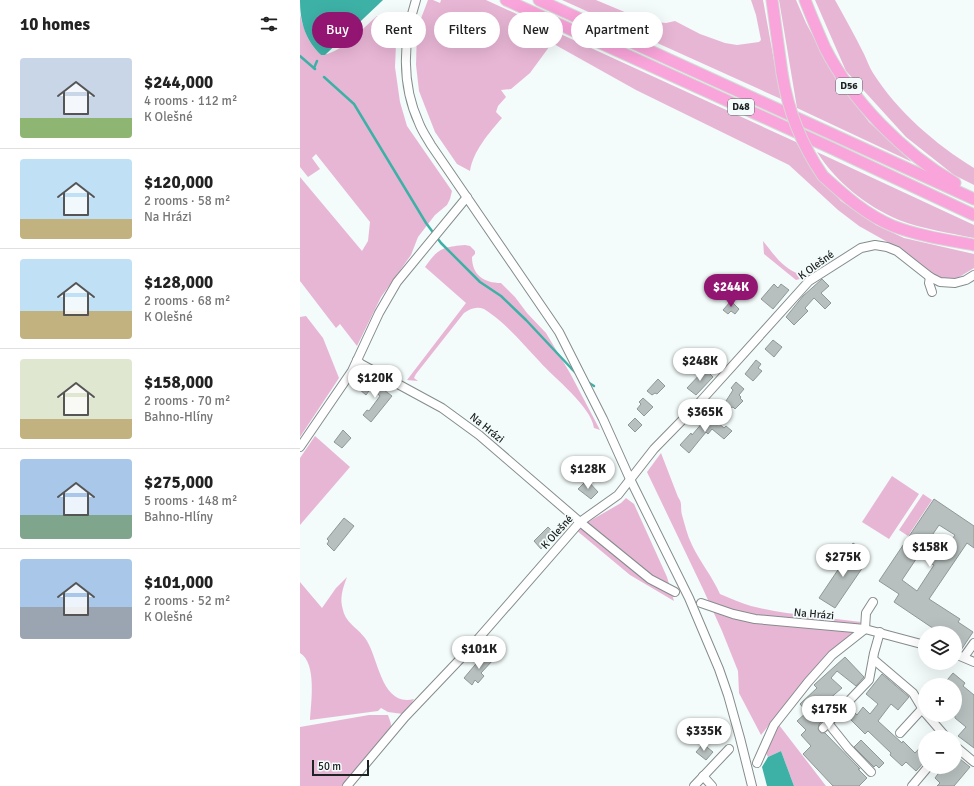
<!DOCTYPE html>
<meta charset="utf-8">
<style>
:root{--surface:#fff;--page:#f6f6f6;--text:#222;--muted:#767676;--line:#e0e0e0;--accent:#921572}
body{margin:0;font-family:Signika,sans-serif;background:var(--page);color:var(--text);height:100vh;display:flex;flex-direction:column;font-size:15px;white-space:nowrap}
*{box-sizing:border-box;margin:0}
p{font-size:13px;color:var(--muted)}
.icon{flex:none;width:22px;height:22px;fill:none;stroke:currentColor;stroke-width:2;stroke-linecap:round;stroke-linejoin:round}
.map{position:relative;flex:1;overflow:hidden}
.drawer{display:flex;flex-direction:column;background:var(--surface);width:300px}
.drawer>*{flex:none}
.guide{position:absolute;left:12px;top:12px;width:380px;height:36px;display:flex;gap:8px}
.buttons{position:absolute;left:618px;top:626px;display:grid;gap:8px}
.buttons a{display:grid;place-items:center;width:44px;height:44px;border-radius:50%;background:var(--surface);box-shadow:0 4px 16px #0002;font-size:20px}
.scale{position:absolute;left:12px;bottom:10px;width:57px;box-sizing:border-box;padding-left:4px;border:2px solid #202323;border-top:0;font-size:11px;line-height:14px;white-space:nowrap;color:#202323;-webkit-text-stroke:3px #f3fcfa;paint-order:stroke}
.price{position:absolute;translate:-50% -34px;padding:0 9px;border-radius:14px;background:#fff;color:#222;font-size:13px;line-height:26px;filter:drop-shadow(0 1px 2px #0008)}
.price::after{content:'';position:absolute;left:50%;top:24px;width:12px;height:9px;margin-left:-6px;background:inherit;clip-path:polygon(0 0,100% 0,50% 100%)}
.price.current{background:var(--accent);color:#fff}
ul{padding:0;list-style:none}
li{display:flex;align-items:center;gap:12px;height:100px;padding:0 20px}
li+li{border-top:1px solid var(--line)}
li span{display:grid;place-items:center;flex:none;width:112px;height:80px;border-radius:4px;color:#555}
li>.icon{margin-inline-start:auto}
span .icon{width:48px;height:48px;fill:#fffc;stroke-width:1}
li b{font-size:17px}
h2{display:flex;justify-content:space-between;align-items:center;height:48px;padding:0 20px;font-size:17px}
.tag{padding:0 14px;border-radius:18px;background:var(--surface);box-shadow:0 4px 16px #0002;font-size:14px;line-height:36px}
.tag.current{background:var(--accent);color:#fff}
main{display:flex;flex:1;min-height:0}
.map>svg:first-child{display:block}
.green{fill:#e8b6d5}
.water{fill:#3eb1a6}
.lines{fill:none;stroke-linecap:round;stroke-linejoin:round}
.stream{stroke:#3eb1a6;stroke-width:2.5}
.building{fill:#b7c0be;stroke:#909897;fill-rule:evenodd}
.minor-casing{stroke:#858d8c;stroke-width:10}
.highway-casing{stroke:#d7d7d7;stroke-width:13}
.minor{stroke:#fff;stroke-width:8}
.highway{stroke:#f9a4da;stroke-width:11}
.highway-bridge-casing{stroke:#d7d7d7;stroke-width:13;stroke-linecap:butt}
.highway-bridge{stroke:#f9a4da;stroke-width:11}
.labels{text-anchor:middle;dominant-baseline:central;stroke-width:3.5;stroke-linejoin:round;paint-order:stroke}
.shield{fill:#f3fcfa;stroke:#5f6464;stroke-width:1}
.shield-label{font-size:10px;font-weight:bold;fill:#202323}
.street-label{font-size:11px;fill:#202323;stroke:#f3fcfa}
</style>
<main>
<section class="drawer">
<h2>10 homes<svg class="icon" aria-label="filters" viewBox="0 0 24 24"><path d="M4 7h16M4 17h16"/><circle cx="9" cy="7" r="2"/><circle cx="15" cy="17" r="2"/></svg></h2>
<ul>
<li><span style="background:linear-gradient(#c9d6e8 75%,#8fb573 0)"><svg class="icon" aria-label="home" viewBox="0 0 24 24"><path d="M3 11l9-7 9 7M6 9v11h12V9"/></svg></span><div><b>$244,000</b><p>4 rooms · 112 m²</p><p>K Olešné</p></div></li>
<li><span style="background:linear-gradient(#bfe0f5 75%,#c2b280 0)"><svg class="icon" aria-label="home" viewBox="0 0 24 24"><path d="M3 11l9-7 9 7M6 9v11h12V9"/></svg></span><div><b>$120,000</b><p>2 rooms · 58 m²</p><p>Na Hrázi</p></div></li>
<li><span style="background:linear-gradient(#bfe0f5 65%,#c2b280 0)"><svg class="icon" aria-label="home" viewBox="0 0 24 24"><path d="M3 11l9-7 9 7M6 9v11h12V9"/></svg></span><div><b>$128,000</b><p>2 rooms · 68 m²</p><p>K Olešné</p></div></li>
<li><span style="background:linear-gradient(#dfe7d0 75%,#c2b280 0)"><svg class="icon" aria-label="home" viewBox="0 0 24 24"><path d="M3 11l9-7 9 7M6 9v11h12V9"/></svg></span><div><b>$158,000</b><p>2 rooms · 70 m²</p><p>Bahno-Hlíny</p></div></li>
<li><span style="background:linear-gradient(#a9c7e8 70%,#7fa58c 0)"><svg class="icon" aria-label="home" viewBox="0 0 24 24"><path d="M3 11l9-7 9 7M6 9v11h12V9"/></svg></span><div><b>$275,000</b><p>5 rooms · 148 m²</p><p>Bahno-Hlíny</p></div></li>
<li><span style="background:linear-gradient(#a9c7e8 60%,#9aa5b1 0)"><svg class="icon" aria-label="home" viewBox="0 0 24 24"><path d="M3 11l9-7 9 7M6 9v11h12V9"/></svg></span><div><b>$101,000</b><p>2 rooms · 52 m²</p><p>K Olešné</p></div></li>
</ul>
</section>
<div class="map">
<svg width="674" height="786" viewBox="0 0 674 786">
<rect width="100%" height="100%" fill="#f3fcfa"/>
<g class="green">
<path d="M128,0H133L140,3L141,0H186L496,142L512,168L541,201L576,225L604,238L674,254V268L656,279L644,280L629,273L598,248L559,226L538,210L489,165L336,90L252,43L230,73L211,89L201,90L206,97L198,106L196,112L202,118C189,133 173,151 170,171L157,164L135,132L119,91L116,65L117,29Z"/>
<polygon points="262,0 296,0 327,13 357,22 366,23 375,21 400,34 425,43 437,45 459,42 461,40 456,15 451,0 463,0 481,99"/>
<polygon points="479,0 496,0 506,23 536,79 569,122 612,162 497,108"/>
<path d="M515,0H535C545,18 555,36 564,54C567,60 569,67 573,73C597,111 636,145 674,168V185L654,175L606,137L546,71Z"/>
<path d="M0,14C4,31 8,43 21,55C39,55 64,27 77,16L84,17L99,25L96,44L95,67L100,102L107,126L152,191L150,199L147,205L135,215L118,237L111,255L81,297L57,346L40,324L36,328L0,281V177L62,251L68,241L70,222L16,154L12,158L20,169L8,177L0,167Z"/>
<path d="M517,152L674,225V238C649,233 623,229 599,220C566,206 536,182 517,152Z"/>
<path d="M463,241C477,258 481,267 503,276L519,268L504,278L496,280L464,254Z"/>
<path d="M165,245L170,246L175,251V254L172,257C172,275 184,283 201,283L215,297L227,313L246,333L270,373L300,430L294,428C291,406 254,378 240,362C226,347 214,333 199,320C194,316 189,312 184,309C176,306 170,309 164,313L116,374L114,378L118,381L107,380L166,303L125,267C138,248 143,247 165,245Z"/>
<polygon points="6,316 23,338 39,378 0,437 0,317"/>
<polygon points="15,436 50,467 0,525 0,458"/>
<path d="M361,453L378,497C383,504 380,507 382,515C385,525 387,535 392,545C400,562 412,576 420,594C430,598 441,603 451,606C487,615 525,617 561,622L548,637L506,679L461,735L439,693L438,671L422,631L403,589L347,472Z"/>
<polygon points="592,476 619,494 589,539 562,522"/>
<polygon points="623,494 632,500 608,536 599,530"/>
<polygon points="326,498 334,504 367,577 374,601 330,575 276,530 288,522 321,503"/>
<path d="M47,577C43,588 39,598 43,610C46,624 60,629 67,641C79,661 82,707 114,699L109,707L103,714L88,712L81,708L78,711L10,720C11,703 17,663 0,653V582L22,608L36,588Z"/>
<path d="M69,715H88C90,722 93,724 89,732L42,786H0V727Z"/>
<polygon points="479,725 526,786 494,786 481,751 468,757 465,751"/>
</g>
<g class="water">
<path d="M0,0H83L25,55H21C5,40 0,22 0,0Z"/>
<polygon points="481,751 494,786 467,786 462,767 468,757"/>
</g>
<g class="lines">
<g class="stream">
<polyline points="0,56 15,69"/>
<polyline points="14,68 17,61"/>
<polyline points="24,77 54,104 126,223 141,243 180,282 201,296 226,320 271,368 276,373"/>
<polyline points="286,381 294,386"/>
</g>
</g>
<g class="building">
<polygon points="522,279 529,286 521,293 531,303 525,309 514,298 505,308 508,311 494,325 486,317 503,296"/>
<polygon points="474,284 478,288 481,284 489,290 473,309 461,299"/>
<polygon points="431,301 439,309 435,314 431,311 428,314 423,310"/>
<polygon points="473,340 482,347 474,357 465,349"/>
<polygon points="456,360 461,364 458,368 462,371 453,381 445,374"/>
<polygon points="405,369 413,377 396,395 387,388"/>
<polygon points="68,378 92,396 71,422 63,415 67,410 69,411 80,396 71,388 66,395 59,389"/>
<polygon points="358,379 365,386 357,394 355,393 352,395 347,391"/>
<polygon points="436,382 444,389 439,395 441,397 440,398 443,401 435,409 433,407 428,409 429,404 426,401 433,390 431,388"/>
<polygon points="343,398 353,407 344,416 337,409 341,404 339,402"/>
<polygon points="409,415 424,428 426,426 432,431 424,439 412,429 408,434 406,432 389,453 380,445 391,433 392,435"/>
<polygon points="335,418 342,425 335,432 328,425"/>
<polygon points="43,430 51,438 42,448 34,442"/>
<polygon points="287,480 298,492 291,499 278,489"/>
<path d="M634,499L674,526V548L667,543L629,599L660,619L658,622L673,632L661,650L655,646V633H640L594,602L599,594L579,581ZM639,525L655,535L645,550L639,546L628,562L634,565L617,591L602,580Z"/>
<polygon points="44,518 54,526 34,551 27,544 29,541 27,539"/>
<polygon points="248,527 255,534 241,549 234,541"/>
<polygon points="553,543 562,549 556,557 565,564 535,608 519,598 550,552 548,551"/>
<polygon points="185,653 193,660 181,673 184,676 178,683 175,680 172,685 164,678"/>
<polygon points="545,657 564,677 556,686 537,671 531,678 542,688 528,700 531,703 529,704 534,709 519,724 518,729 521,733 525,733 560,769 558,769 567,778 559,786 533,786 503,754 511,746 501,735 506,730 497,721 507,712 500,704 517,688 514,685"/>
<polygon points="653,673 665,683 663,686 674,695 674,748 658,736 666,727 655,718 655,685 643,685"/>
<polygon points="582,674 609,697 598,710 591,704 578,721 602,743 603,741 615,753 625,742 625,761 616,771 606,762 602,766 590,755 591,753 568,731 565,734 550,719 555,713 557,715 563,707 570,714 578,704 566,694"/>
<polygon points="561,740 584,763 579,768 576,765 574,767 554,747"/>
<polygon points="403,744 413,752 406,760 396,752"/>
<polygon points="655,755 670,767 654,786 637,786 640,783 635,778 643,767 655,767"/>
</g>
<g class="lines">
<defs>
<g id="minor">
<path d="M116,0C103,40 101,84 119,123C122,131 127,138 131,145L259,332L303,419L330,479L389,598L419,669L428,695L440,738L452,786"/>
<polyline points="630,277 629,283 632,292"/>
<polyline points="57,360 61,364 142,408 179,435 280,522 350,579 375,592"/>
<polyline points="0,447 52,371 79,313 97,282 167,197"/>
<polyline points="401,603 433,614 455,619 565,629 625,645"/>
<polyline points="655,654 674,662"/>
<polyline points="664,657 674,643"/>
<polyline points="573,659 613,693 625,713"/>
<polyline points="627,715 646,737"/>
<polyline points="528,723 548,748 571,772"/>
<polyline points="523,728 569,680 574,653 580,632"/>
<polyline points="600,733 622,709"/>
<polyline points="655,746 674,762"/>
<polyline points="457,763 474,725 508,682 532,655 565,629 566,613 573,602"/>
<polyline points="403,776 412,786"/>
<polyline points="47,786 105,717 164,655 280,522 318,495 354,449 399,403 509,281 561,248 575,245 587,247 597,251 630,277 640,282 655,283 666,280 674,275"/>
<polyline points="394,786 429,749"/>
<polyline points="612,786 628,767"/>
</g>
<g id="highway">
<polyline points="206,0 531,148 674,215"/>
<polyline points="239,0 674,199"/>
<polyline points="472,0 482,73"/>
<path d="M505,0C511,16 518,32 525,48C552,101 603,153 655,183"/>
<path d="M523,176C544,195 566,215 593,226C619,236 647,240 674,245"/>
</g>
</defs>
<use href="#minor" class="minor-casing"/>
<use href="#highway" class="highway-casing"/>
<use href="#minor" class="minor"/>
<use href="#highway" class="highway"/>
<defs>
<path id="highway-bridge" d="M482,73C488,111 501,144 523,176"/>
</defs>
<use href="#highway-bridge" class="highway-bridge-casing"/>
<use href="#highway-bridge" class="highway-bridge"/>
</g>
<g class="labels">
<g class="shield">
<rect x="536" y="78" width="26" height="16" rx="3"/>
<rect x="428" y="99" width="26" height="16" rx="3"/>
</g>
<g class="shield-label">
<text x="549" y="86">D56</text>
<text x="441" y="107">D48</text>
</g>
<g class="street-label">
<text transform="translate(516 265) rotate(-36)">K Olešné</text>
<text transform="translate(187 428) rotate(39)">Na Hrázi</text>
<text transform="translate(257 532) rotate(-48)">K Olešné</text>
<text transform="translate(514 614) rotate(5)">Na Hrázi</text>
</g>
</g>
</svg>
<div class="buttons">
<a><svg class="icon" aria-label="layers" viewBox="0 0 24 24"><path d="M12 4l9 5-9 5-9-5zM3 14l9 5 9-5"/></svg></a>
<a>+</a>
<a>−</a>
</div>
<div class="scale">50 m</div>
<b class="price current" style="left:431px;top:308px">$244K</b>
<b class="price" style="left:400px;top:382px">$248K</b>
<b class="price" style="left:75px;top:399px">$120K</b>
<b class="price" style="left:405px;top:433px">$365K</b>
<b class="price" style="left:288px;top:490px">$128K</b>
<b class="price" style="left:630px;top:568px">$158K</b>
<b class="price" style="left:543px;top:578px">$275K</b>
<b class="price" style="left:179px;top:670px">$101K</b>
<b class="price" style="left:529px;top:730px">$175K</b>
<b class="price" style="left:404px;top:752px">$335K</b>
<div class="guide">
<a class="tag current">Buy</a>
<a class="tag">Rent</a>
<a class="tag">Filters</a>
<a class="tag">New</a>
<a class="tag">Apartment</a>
</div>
</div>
</main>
